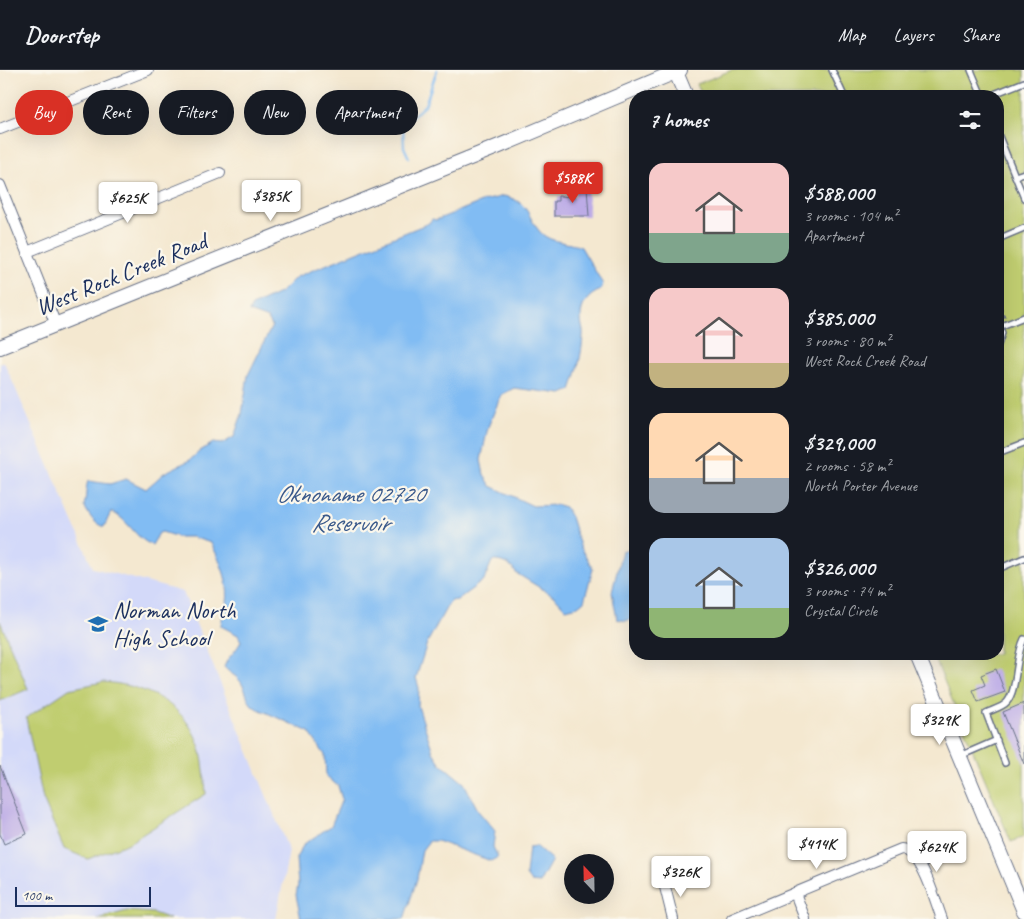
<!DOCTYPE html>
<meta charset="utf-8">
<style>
:root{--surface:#171b24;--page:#20242c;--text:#f1f3f6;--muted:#9ea1a6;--line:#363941;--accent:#d93025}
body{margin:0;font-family:Caveat,sans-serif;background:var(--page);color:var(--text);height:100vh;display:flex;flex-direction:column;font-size:19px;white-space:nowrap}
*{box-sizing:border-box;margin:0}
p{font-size:16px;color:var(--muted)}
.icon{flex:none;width:28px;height:28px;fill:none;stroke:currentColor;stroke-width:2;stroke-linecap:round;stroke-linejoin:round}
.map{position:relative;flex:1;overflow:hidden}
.panel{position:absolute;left:629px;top:20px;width:375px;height:570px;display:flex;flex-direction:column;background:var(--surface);border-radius:20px;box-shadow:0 5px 20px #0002}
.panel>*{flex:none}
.banner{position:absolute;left:15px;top:20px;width:475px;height:45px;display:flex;gap:10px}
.needle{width:32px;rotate:338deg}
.tools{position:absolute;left:564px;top:784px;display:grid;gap:10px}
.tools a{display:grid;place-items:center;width:50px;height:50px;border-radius:50%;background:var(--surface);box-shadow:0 5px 20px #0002;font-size:25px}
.scale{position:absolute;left:15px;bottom:12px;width:136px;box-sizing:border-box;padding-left:5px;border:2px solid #1b2f5e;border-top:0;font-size:14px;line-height:18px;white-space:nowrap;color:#1b2f5e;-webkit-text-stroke:4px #fbf7ec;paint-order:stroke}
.price{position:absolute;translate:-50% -42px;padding:0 11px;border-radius:5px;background:#fff;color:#222;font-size:16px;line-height:32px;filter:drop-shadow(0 1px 2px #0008)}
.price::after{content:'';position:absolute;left:50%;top:30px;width:15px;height:11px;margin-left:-8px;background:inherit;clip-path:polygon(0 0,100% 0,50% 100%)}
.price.on{background:var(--accent);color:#fff}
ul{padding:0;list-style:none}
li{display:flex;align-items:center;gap:15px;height:125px;padding:0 20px}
li span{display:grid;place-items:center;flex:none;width:140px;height:100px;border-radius:15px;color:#555}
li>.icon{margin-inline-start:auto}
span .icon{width:60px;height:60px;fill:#fffc;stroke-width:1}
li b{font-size:21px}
h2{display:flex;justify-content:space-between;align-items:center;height:60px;padding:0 20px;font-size:21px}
.pill{padding:0 18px;border-radius:22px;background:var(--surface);box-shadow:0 5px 20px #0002;font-size:18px;line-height:45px}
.pill.on{background:var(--accent);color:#fff}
header{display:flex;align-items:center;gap:30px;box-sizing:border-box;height:70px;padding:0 25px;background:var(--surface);border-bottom:1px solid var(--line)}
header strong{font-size:24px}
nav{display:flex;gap:28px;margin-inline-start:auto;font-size:18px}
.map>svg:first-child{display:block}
.built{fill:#d3d9f9}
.green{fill:#c0cd6f;stroke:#6e7e66}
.water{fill:#81bcf3;stroke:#4e76a8}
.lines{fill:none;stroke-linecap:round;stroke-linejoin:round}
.stream{stroke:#81bcf3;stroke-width:2.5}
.building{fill:#bcabe6}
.lane-casing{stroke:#677086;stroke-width:8}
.street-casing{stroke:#677086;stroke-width:12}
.secondary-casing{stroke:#677086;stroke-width:16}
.path{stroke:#677086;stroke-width:2;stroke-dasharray:4 4;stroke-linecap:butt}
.lane{stroke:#fff;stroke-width:5}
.street{stroke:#fff;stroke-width:10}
.secondary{stroke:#fff;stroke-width:14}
.labels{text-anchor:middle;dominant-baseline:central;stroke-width:4.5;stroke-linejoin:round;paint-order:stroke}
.street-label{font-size:24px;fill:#1b2f5e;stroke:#fbf7ec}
.poi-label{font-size:24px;fill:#1b2f5e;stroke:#fbf7ec;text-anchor:start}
.water-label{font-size:25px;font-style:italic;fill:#3a598b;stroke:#fbf7ec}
</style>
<header>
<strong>Doorstep</strong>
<nav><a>Map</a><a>Layers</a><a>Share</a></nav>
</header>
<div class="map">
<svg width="1024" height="849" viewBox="0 0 1024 849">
<rect width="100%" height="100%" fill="#fbf7ec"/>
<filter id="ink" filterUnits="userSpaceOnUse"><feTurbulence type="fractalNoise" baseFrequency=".02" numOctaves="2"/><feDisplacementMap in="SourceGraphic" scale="10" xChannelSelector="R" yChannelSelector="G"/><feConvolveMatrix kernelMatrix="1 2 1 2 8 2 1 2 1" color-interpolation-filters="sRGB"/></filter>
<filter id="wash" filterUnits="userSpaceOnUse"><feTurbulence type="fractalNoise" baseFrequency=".0096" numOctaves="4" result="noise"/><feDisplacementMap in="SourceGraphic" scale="20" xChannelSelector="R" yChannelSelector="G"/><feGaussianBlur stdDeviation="1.12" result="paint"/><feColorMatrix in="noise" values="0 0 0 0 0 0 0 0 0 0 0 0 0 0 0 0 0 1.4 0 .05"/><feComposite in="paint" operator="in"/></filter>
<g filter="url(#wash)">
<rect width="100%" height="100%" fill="#f4e8d0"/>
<polygon class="built" points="4,292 93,498 183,522 289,781 276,849 0,849 0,294"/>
<g class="green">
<polygon points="732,0 1024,0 1024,767 1011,772 933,584 998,584 998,26 703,26 697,14"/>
<polygon points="0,551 28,619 0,631"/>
<path d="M103,612C146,615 189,635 201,682C204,695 205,710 206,724L129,773L88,789L64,779L43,729L26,648L69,619Z"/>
<polygon points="127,841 153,843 170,849 97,849"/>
</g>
<g class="water">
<path d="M504,126C530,132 526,146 541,163C551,173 569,172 581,177L603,214L601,220C588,225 580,235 581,250C581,256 584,260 583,266C582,284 577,303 571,320L562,324L514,318L501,325L488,357L481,390L484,405L491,416L533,436L558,435L565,437L571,447L580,476L593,499L584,531L578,536L566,539L555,527L516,503C511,495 502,490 492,491L484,510L457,530L450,531L427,573L416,608L419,618L418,636L433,682L441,694L464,713L479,742L495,761L493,777L498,787L491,791L437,771H429L422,780L417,809L404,849H301L296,825L298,815L296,788L304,774L331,756L342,729L338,716L326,706L325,685L309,662L254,637C247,631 247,622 242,614C238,606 230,604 224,597C228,586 237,581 241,571L238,565L221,556C221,548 226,541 227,533C230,512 220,491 211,473L192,467H178L162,462L159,463L152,475C134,468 128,448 111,442L104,457C93,453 90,446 84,436C87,426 85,418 88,411L110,414L126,409L146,419L164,403L190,390L200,381L213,373L222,374L234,367L242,344L248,305L272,256L268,249L249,242L252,236L281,222L296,207L429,153L432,149L436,150L484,131Z"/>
<polygon points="635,477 635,547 626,551 617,549 612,522 622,481"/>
<polygon points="536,776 552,790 539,813 531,812 526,805 529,777"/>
</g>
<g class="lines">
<polyline class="stream" points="409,88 404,77 403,58 405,53 425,35 437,0"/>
</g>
<g id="blocks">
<g class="building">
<polygon points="575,117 587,117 589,146 554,146 554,131 558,131 558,126 575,127"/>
<polygon points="996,599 1005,622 978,632 973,620 985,615 981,605"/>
<polygon points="1024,633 1024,694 1003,642"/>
<polygon points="0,696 27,764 4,774 0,764"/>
</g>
</g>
</g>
<g filter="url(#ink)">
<use href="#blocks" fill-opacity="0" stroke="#677086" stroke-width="1"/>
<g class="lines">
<defs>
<g id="lane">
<polyline points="832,0 844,26"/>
<polyline points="971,0 982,26"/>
<polyline points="989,26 1024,12"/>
<polyline points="998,64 1024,128"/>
<polyline points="1015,106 1024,103"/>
<polyline points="998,169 1024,158"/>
<polyline points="998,253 1002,263 998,275"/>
<polyline points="999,257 1024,247"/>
<polyline points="998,383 1024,373"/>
<polyline points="998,499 1024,488"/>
<polyline points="960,686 997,670"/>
<path d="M1005,693L986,643C992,640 1003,637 1007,632C1018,619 1015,586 1024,569"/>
</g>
<g id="street">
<polyline points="0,59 148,0"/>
<polyline points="0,115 56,255"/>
<polyline points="27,182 220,103"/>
<polyline points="664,813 673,849"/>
<polyline points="795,823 805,849"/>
<path d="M732,849L901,779C922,780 935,831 942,849"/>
</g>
<g id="secondary">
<polyline points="675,0 686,26"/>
<polyline points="0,277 497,77 680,0"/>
<polyline points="917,584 1024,841"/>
</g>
</defs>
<use href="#lane" class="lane-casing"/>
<use href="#street" class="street-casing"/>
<use href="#secondary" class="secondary-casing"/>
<polyline class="path" points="998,229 1005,248"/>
<use href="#lane" class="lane"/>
<use href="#street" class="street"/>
<use href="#secondary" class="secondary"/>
</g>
</g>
<defs>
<symbol id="school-bare" viewBox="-9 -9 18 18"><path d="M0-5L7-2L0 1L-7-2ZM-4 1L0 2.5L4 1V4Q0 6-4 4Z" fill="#1f6fb2" stroke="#fbf7ec" stroke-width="2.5" paint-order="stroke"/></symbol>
</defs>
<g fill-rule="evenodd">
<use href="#school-bare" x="84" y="540" width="28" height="28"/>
</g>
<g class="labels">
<g class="street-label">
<text transform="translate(121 204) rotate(-22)">West Rock Creek Road</text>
</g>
<g class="poi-label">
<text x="113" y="540">Norman North<tspan x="113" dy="28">High School</tspan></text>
</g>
<g class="water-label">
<text x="350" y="424">Oknoname 02720<tspan x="350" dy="29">Reservoir</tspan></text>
</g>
</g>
</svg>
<div class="tools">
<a><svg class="needle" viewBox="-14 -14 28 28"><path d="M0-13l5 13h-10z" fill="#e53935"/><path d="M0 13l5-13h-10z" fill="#9ea1a6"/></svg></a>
</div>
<div class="scale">100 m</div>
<b class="price on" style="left:573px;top:134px">$588K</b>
<b class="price" style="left:271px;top:152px">$385K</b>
<b class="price" style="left:128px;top:154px">$625K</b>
<b class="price" style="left:940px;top:676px">$329K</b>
<b class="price" style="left:817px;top:800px">$414K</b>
<b class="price" style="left:937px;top:803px">$624K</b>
<b class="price" style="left:681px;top:828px">$326K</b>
<div class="banner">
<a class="pill on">Buy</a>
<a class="pill">Rent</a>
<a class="pill">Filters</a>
<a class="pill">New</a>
<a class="pill">Apartment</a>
</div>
<section class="panel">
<h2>7 homes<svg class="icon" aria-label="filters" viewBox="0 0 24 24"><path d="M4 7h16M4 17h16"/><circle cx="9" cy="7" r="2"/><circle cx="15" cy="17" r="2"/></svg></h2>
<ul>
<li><span style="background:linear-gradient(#f6c9c9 70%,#7fa58c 0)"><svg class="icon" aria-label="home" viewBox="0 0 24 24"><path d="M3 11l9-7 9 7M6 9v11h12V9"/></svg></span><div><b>$588,000</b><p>3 rooms · 104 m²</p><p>Apartment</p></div></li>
<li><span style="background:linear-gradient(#f6c9c9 75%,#c2b280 0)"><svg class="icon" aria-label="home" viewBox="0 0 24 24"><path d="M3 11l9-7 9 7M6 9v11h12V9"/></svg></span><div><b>$385,000</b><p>3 rooms · 80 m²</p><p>West Rock Creek Road</p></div></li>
<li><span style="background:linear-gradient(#ffd9b3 65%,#9aa5b1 0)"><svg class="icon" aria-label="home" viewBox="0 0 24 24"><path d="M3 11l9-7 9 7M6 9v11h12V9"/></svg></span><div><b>$329,000</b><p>2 rooms · 58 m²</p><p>North Porter Avenue</p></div></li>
<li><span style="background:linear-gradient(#a9c7e8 70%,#8fb573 0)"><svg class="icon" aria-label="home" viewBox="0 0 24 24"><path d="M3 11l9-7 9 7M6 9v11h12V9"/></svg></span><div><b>$326,000</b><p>3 rooms · 74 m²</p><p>Crystal Circle</p></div></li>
</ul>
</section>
</div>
